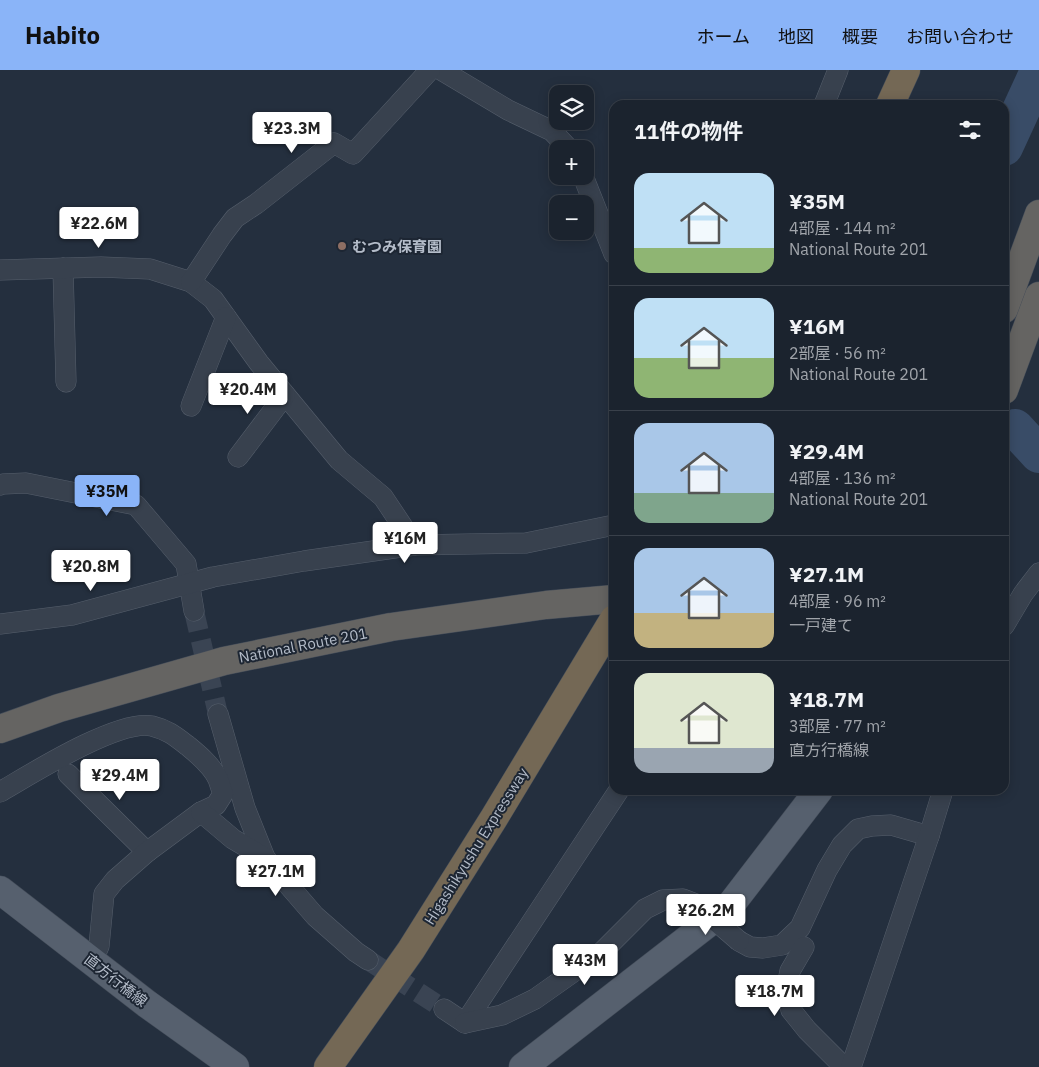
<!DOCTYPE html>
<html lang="ja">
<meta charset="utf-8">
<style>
:root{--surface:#1b232e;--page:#242b36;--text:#f1f3f6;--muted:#a0a4aa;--line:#39404a;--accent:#8ab4f8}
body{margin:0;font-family:"IBM Plex Sans","Noto Sans JP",sans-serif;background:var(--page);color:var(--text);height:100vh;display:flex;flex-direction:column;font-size:19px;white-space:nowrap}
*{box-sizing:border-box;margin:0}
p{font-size:16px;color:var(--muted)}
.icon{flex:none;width:28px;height:28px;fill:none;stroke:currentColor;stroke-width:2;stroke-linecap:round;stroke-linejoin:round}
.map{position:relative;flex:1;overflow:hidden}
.side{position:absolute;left:609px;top:30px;width:400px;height:695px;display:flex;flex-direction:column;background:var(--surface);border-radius:15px;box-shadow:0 2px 12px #0003,0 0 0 1px var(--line)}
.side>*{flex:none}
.tools{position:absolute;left:549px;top:15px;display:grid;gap:10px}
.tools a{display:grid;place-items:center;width:45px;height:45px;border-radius:10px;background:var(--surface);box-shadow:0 2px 12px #0003,0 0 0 1px var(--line);font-size:25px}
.price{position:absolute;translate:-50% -42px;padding:0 11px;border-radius:5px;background:#fff;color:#222;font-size:16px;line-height:32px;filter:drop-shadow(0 1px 2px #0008)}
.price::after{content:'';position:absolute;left:50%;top:30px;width:15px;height:11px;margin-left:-8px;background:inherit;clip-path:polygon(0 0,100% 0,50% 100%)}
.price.current{background:var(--accent);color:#111}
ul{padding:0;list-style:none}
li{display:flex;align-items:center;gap:15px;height:125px;padding:0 25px}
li+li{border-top:1px solid var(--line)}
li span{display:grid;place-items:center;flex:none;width:140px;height:100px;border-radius:15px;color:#555}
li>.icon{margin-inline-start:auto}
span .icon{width:60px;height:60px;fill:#fffc;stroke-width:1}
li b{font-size:21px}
h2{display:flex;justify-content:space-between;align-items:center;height:60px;padding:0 25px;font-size:21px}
header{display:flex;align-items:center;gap:30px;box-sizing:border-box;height:70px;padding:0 25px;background:var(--accent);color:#111}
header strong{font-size:24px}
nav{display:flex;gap:28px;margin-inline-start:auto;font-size:18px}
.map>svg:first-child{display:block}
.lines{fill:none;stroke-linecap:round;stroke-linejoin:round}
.river{stroke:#394c67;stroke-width:38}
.minor-tunnel{stroke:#3a4453;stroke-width:20;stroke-dasharray:20 10;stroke-linecap:butt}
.minor-casing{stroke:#565f6c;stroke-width:21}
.primary-casing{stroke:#414a57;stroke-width:29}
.trunk-casing{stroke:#434c59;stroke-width:29}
.motorway-casing{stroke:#434c59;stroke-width:29}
.minor{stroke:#38414e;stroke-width:20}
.primary{stroke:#56606e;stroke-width:28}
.trunk{stroke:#656462;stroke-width:28}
.motorway{stroke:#746855;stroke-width:28}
.minor-bridge-casing{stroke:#565f6c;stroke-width:21;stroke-linecap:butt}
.minor-bridge{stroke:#38414e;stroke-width:20}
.education-dot{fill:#8d6e63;stroke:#1d2633;stroke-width:2}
.labels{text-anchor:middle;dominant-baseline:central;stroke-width:4;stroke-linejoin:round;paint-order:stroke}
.poi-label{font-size:15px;font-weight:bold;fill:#b4bcc9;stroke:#1d2633;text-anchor:start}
.street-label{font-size:15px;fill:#b4bcc9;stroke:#1d2633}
</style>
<header>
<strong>Habito</strong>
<nav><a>ホーム</a><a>地図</a><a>概要</a><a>お問い合わせ</a></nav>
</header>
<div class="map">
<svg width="1039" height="997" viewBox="0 0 1039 997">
<rect width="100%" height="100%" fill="#242f3e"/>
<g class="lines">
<g class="river">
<polyline points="1004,77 1039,1"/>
<polyline points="1015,358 1039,384"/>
</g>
<g class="minor-tunnel">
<polyline points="194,541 218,644"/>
<polyline points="368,890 444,939"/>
</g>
<defs>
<g id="minor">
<polyline points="441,0 508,40 552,61 569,79"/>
<polyline points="824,35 838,0"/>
<polyline points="583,106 614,184"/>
<polyline points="63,198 66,312"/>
<polyline points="0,200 101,197 150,199 191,212 213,229 259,293 339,390 383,427 415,475"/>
<polyline points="191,212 222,165 235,148 256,134 334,73 353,84 430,0"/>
<polyline points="191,336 226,247"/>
<polyline points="238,387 285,325"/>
<polyline points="0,415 3,414 26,413 136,435 186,494 194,541"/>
<polyline points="0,554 72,545 213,507 304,491 415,475 526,473 614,455"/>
<polyline points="1004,556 1023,524 1039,503"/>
<polyline points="218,644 245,738 265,788"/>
<polyline points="68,704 147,782"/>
<path d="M0,722C31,704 118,649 152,656C168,660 175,666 188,676C199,685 212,696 218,709C220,714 221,719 223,724L216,735L201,742L147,782L115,810L104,824L99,876L92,892"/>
<polyline points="201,742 233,769 265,788 315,846 356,882 368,890"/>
<polyline points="739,871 750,877 763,878 782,875 800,858 827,800 842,775 858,759 872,756 891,755 929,766"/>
<polyline points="804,877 790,901 786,921 791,940 807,960 844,997"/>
<polyline points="444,939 465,953 619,720"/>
<polyline points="465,953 502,945 535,929 603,881 645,839 663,830 683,829 696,834"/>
<polyline points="851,997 929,766 943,720"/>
</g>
<g id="primary">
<polyline points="0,820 147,934 235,997"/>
<polyline points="523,997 729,837 819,720"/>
</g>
<g id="trunk">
<polyline points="1004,239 1039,144"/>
<polyline points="1004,320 1039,226"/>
<polyline points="0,659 59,638 224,591 391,557 546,535 614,529"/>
</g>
<g id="motorway">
<polyline points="890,35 906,0"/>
<polyline points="328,997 411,880 494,748 614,549"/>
</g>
</defs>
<use href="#minor" class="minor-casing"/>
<use href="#primary" class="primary-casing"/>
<use href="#trunk" class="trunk-casing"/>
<use href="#motorway" class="motorway-casing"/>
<use href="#minor" class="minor"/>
<use href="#primary" class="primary"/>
<use href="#trunk" class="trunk"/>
<use href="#motorway" class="motorway"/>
<defs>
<polyline id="minor-bridge" points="696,834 739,871"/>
</defs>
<use href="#minor-bridge" class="minor-bridge-casing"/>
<use href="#minor-bridge" class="minor-bridge"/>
</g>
<circle class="education-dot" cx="342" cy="176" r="5"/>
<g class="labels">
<g class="poi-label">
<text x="352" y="176">むつみ保育園</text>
</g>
<g class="street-label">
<text transform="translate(303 575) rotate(-11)">National Route 201</text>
<text transform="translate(476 776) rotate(-58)">Higashikyushu Expressway</text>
<text transform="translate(116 910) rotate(38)">直方行橋線</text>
</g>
</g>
</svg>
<div class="tools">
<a><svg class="icon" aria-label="layers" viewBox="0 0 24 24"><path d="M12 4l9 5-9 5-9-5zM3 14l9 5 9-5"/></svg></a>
<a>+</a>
<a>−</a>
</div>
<b class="price" style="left:292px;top:84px">¥23.3M</b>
<b class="price" style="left:99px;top:179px">¥22.6M</b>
<b class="price" style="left:248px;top:345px">¥20.4M</b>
<b class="price current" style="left:107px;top:447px">¥35M</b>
<b class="price" style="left:405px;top:494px">¥16M</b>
<b class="price" style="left:91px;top:522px">¥20.8M</b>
<b class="price" style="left:120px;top:731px">¥29.4M</b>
<b class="price" style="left:276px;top:827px">¥27.1M</b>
<b class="price" style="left:706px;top:866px">¥26.2M</b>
<b class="price" style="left:585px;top:916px">¥43M</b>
<b class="price" style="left:775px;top:947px">¥18.7M</b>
<section class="side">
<h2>11件の物件<svg class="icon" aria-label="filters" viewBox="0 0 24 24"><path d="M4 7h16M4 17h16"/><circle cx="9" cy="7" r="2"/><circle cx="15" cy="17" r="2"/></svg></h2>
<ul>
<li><span style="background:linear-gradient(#bfe0f5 75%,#8fb573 0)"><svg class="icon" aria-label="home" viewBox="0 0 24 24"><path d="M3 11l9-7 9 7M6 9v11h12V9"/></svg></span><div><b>¥35M</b><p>4部屋 · 144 m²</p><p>National Route 201</p></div></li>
<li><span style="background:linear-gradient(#bfe0f5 60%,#8fb573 0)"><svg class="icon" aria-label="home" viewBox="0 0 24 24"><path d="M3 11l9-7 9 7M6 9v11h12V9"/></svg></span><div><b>¥16M</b><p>2部屋 · 56 m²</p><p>National Route 201</p></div></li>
<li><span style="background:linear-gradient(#a9c7e8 70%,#7fa58c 0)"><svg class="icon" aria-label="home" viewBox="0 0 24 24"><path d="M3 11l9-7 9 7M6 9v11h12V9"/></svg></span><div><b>¥29.4M</b><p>4部屋 · 136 m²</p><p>National Route 201</p></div></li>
<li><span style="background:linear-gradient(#a9c7e8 65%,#c2b280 0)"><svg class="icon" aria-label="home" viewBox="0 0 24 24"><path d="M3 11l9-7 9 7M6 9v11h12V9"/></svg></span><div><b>¥27.1M</b><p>4部屋 · 96 m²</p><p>一戸建て</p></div></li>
<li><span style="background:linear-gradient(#dfe7d0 75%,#9aa5b1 0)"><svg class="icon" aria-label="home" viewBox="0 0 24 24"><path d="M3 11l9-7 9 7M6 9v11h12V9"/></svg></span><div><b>¥18.7M</b><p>3部屋 · 77 m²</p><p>直方行橋線</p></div></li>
</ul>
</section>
</div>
